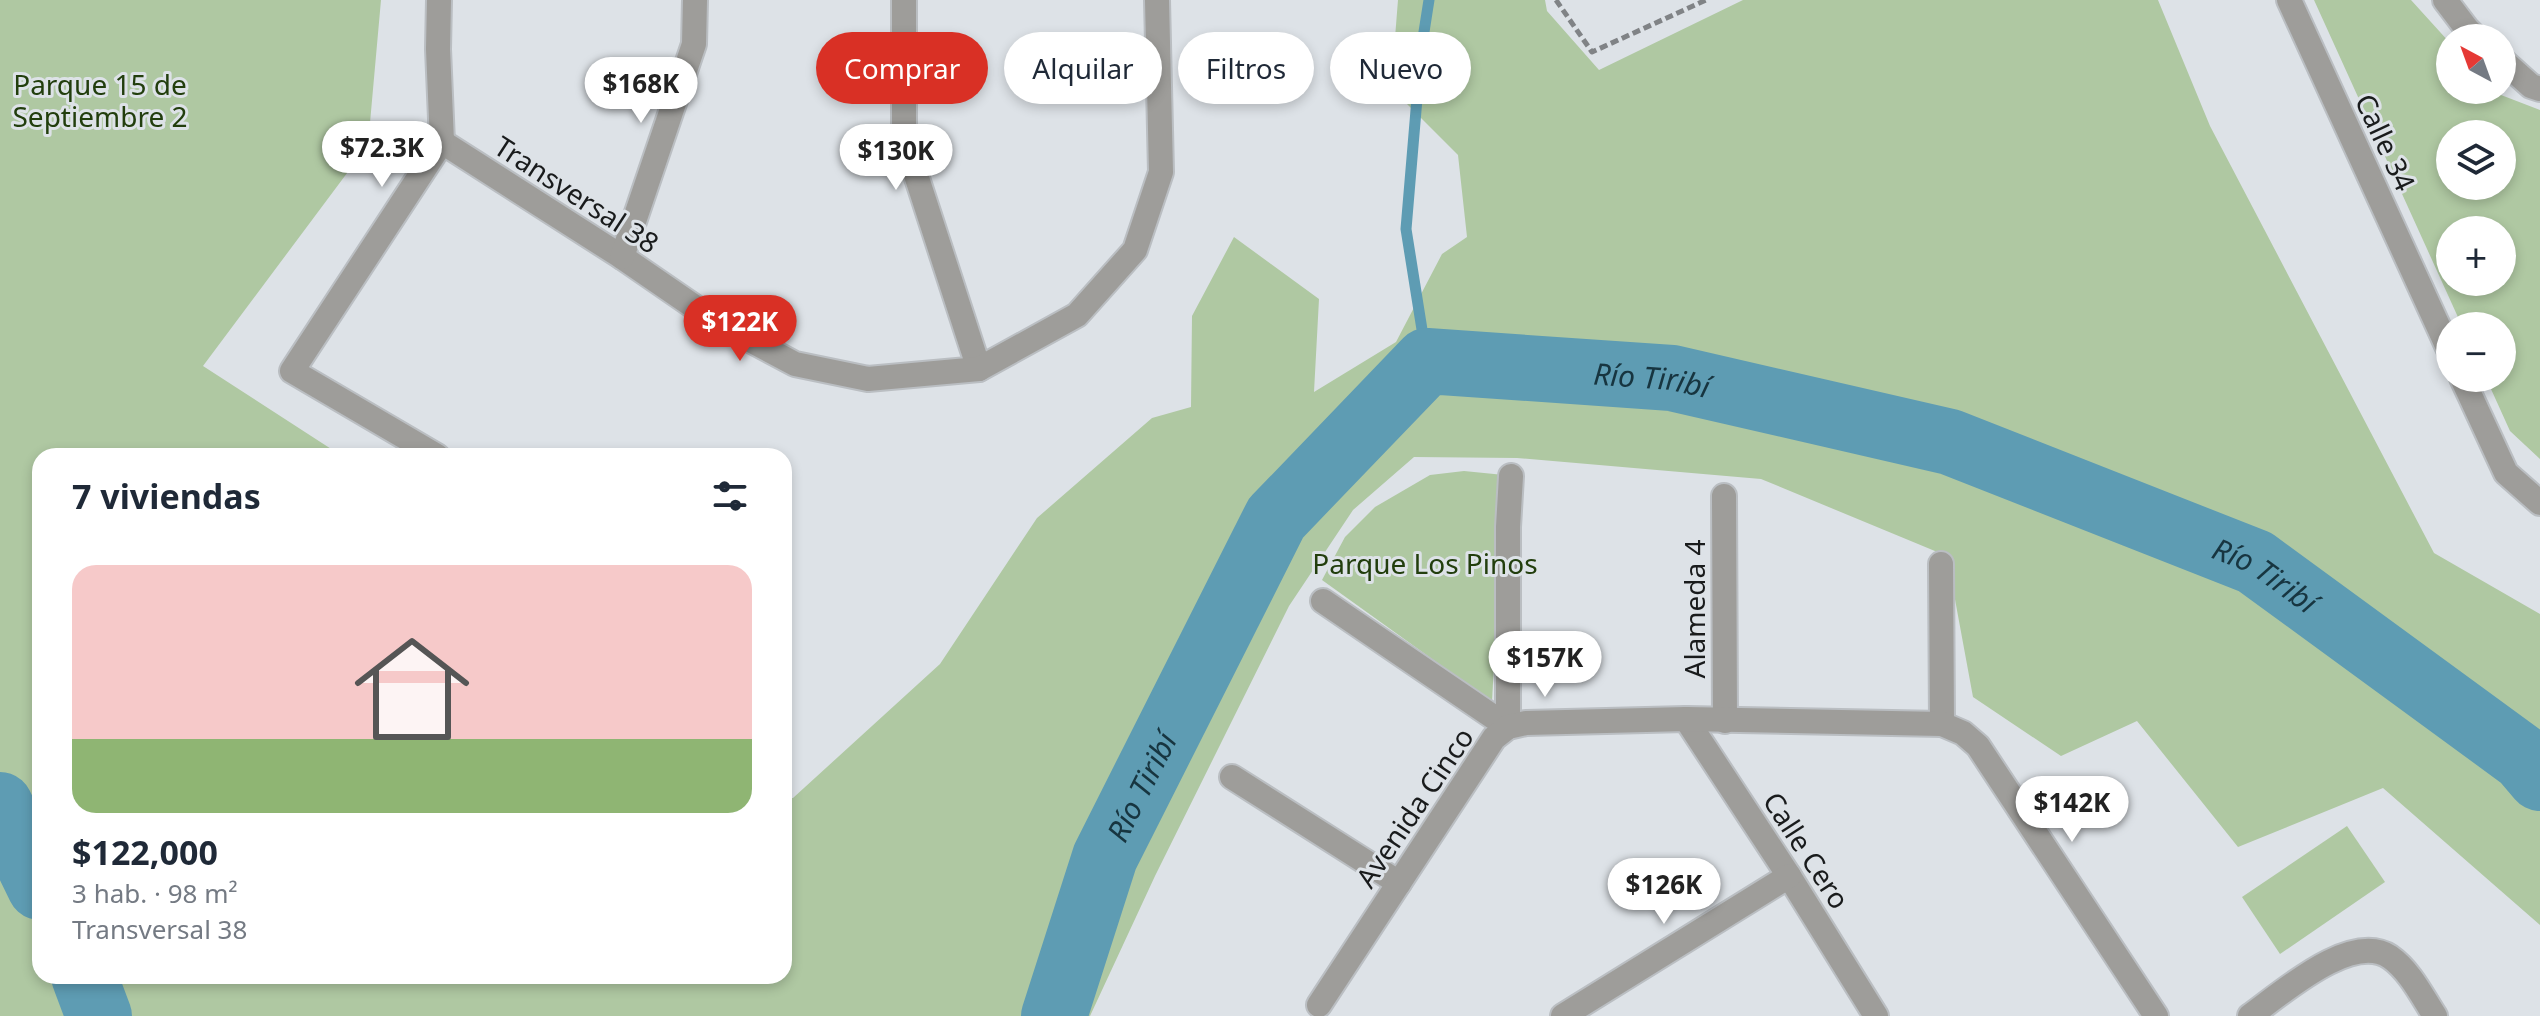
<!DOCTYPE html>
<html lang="es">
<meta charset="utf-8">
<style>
:root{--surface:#fff;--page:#f6f6f7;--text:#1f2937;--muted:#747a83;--line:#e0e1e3;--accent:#d93025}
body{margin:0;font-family:"Noto Sans",sans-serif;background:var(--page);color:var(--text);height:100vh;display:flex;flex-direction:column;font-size:30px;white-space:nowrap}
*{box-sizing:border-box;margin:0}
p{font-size:26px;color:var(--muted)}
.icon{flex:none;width:44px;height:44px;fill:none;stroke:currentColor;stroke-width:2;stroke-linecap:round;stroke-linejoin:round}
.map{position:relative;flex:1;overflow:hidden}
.side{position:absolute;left:32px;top:448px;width:760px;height:536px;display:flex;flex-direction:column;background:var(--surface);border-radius:24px;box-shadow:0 4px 12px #0003}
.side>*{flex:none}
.top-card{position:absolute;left:816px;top:32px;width:760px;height:72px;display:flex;gap:16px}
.needle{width:52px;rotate:319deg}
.fabs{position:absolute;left:2436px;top:24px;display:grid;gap:16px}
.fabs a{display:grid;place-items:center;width:80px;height:80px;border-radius:50%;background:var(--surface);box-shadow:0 4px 12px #0003;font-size:40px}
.price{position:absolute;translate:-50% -68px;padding:0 18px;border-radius:28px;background:#fff;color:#222;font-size:26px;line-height:52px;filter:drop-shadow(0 2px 4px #0008)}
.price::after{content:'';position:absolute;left:50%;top:48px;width:24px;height:18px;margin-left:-12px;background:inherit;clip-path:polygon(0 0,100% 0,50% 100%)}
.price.on{background:var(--accent);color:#fff}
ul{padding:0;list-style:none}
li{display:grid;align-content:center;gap:16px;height:424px;padding:0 40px}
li+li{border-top:2px solid var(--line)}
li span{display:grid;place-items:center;height:248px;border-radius:24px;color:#555}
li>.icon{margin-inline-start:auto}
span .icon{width:144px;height:144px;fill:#fffc;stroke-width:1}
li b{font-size:34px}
h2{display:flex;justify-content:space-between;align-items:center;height:96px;padding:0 40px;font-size:34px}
.pill{padding:0 28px;border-radius:36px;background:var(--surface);box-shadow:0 4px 12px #0003;font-size:28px;line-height:72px}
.pill.on{background:var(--accent);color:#fff}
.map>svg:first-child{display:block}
.green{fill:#afc8a2;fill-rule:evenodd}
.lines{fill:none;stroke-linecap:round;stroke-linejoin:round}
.stream{stroke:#5e9cb3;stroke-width:11}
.river{stroke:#5e9cb3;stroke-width:66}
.minor-casing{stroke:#babec2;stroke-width:28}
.path{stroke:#808386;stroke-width:5;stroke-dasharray:8 4;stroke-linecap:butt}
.minor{stroke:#9e9d9a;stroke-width:24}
.labels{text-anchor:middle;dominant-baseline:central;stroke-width:6;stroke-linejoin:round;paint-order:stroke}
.park-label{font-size:28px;fill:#223e0d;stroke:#dde2e7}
.street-label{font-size:28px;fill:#191b1c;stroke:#dde2e7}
.water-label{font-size:30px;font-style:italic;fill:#173540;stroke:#dde2e7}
</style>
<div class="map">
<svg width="2540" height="1016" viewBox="0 0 2540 1016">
<rect width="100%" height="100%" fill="#dde2e7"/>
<g class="green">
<polygon points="0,0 381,0 368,145 203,366 342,456 40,456 40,976 784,976 784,798 793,798 940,664 1037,518 1152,418 1191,407 1192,316 1234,237 1319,299 1314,392 1396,342 1442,254 1467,237 1458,155 1391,88 1398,0 1545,0 1547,11 1599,70 1743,0 2158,0 2210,126 2434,553 2540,614 2540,925 2383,788 2238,847 2137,721 2061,756 1973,697 1947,556 1761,479 1517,458 1414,457 1353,510 1289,606 1155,876 1090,1016 0,1016"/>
<path d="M2314,0H2411L2450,43V90H2496L2501,95L2540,110V459L2510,431L2486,378H2502V326H2462ZM2502,134V186H2450V134ZM2450,230H2502V282H2450Z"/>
<polygon points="1464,471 1504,475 1492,702 1322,580 1345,537 1375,507 1430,475"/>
<polygon points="2347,826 2385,882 2280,954 2242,897"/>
</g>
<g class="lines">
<polyline class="stream" points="1427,361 1406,229 1421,51 1429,0"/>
<g class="river">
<polyline points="0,805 40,887"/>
<polyline points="84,976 99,1016"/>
<path id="s1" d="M1054,1016L1105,857L1276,518L1427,361L1672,378L1950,442L2255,562L2523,758L2540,778"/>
</g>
<defs>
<g id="minor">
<polyline points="904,0 904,138 979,369"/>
<polyline points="2289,0 2450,352"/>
<polyline points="2445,0 2467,29 2476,38"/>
<polyline points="2502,60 2531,86 2540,89"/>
<polyline points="442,142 622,257 718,323 795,364 868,379 979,369 1077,315 1135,250 1161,172 1157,0"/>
<polyline points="622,257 694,44 695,0"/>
<polyline points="2462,378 2506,473 2540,503"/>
<polyline points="437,456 292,371 442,142 438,49 439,0"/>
<polyline points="1724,496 1725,721"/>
<polyline points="1941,564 1942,724"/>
<polyline points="1323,601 1508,727"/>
<polyline points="1686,719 1789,876 1876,1016"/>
<polyline points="1508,727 1508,527 1511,476"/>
<polyline points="1232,777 1399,883"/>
<polyline points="1319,1005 1494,738 1508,727 1526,723 1686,719 1942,724 1963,733 1978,746 2156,1016"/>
<polyline points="1563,1016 1789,876"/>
<path d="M2250,1016C2281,994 2351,931 2390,957C2410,971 2422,996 2435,1016"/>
</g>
</defs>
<use href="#minor" class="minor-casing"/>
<polyline class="path" points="1556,0 1592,52 1706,0"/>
<use href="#minor" class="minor"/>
</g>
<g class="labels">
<g class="park-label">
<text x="100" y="84">Parque 15 de<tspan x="100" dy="32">Septiembre 2</tspan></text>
<text x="1425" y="563">Parque Los Pinos</text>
</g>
<g class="street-label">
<text transform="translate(2386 142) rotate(65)">Calle 34</text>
<text transform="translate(577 194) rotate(33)">Transversal 38</text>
<text transform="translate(1694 609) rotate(-90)">Alameda 4</text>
<text transform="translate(1414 807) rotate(-56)">Avenida Cinco</text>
<text transform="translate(1807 850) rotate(57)">Calle Cero</text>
</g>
<g class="water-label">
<text stroke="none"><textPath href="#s1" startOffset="990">Río Tiribí</textPath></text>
<text stroke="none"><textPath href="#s1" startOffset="1638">Río Tiribí</textPath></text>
<text stroke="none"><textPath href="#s1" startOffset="246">Río Tiribí</textPath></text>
</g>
</g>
</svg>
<div class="fabs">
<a><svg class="needle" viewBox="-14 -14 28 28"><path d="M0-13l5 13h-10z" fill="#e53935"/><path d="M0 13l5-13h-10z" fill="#747a83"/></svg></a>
<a><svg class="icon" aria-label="layers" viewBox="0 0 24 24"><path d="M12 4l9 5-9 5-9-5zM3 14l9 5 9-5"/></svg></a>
<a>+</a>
<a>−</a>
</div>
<b class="price" style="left:641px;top:125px">$168K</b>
<b class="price" style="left:382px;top:189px">$72.3K</b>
<b class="price" style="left:896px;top:192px">$130K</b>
<b class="price on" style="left:740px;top:363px">$122K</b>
<b class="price" style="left:1545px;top:699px">$157K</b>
<b class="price" style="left:2072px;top:844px">$142K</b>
<b class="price" style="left:1664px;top:926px">$126K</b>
<div class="top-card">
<a class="pill on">Comprar</a>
<a class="pill">Alquilar</a>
<a class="pill">Filtros</a>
<a class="pill">Nuevo</a>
</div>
<section class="side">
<h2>7 viviendas<svg class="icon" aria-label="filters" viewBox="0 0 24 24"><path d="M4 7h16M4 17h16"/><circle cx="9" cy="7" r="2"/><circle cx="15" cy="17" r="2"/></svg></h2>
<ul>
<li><span style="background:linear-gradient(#f6c9c9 70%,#8fb573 0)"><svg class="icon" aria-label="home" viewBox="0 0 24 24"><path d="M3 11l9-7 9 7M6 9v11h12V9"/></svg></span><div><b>$122,000</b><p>3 hab. · 98 m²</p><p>Transversal 38</p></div></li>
</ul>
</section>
</div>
